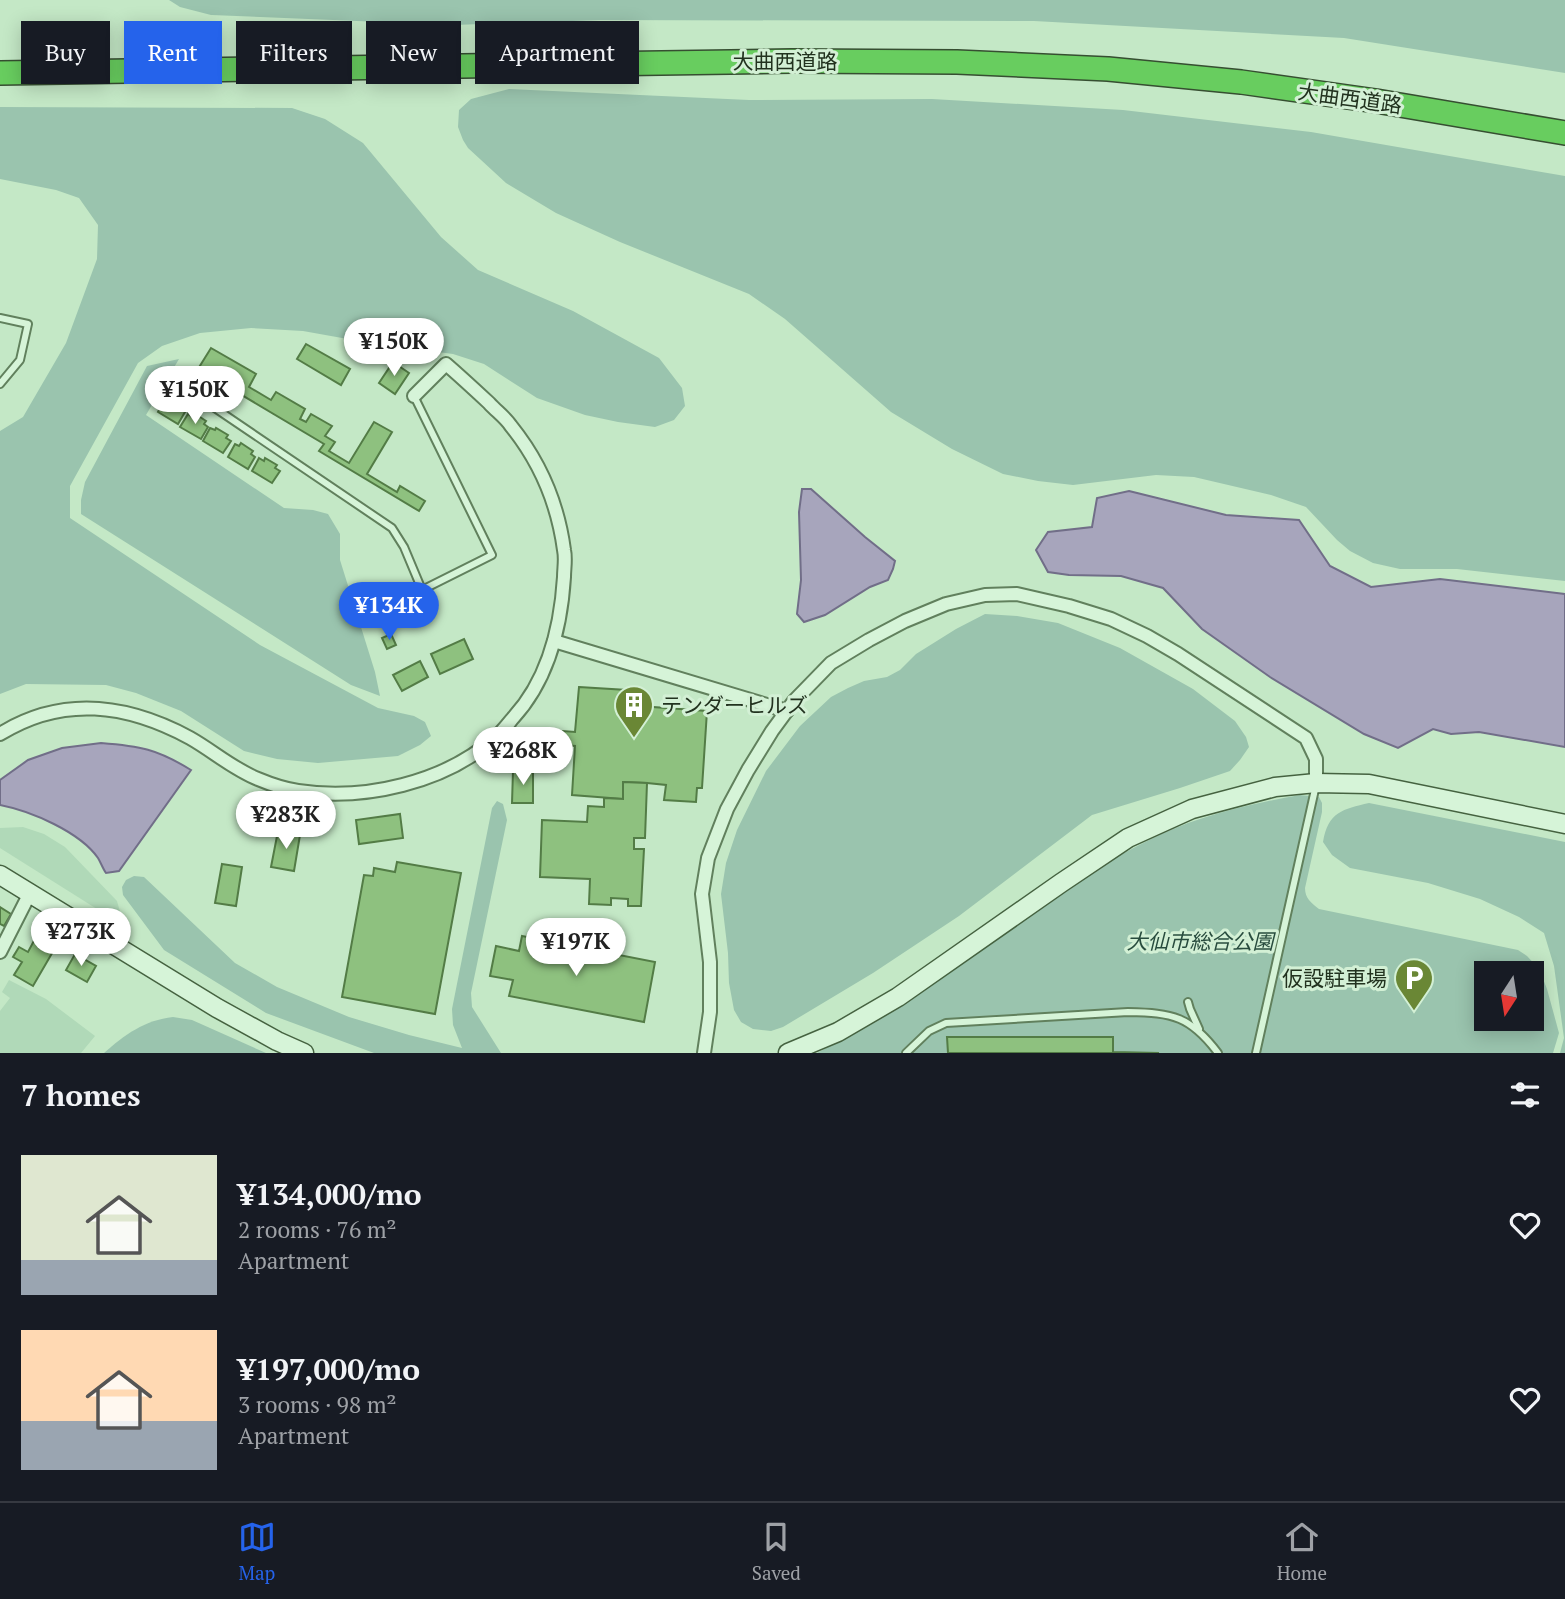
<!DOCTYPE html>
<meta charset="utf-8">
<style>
:root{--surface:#171b24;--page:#20242c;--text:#f1f3f6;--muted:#9ea1a6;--line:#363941;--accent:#2563eb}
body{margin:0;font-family:"PT Serif","Noto Sans JP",serif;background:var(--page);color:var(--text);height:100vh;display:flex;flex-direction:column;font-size:26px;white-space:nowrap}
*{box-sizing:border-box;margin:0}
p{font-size:23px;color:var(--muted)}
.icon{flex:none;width:38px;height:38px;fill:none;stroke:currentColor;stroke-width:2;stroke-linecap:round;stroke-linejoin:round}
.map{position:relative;height:1053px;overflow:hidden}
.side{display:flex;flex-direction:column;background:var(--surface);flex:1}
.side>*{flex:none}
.banner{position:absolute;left:21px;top:21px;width:700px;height:63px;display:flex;gap:14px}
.needle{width:46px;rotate:192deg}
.buttons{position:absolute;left:1474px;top:961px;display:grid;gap:14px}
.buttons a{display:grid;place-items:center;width:70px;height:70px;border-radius:0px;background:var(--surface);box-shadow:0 4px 18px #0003;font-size:35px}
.price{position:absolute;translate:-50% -60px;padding:0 16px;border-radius:24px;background:#fff;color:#222;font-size:23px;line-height:46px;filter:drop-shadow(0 2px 4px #0008)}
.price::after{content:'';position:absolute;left:50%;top:42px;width:21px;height:16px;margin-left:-10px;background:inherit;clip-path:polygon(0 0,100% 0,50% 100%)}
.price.on{background:var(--accent);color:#fff}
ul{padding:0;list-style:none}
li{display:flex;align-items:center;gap:21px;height:175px;padding:0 21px}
li span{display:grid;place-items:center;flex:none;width:196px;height:140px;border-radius:0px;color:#555}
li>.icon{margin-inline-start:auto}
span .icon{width:84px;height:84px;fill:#fffc;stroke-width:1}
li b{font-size:30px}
h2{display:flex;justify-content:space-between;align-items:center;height:84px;padding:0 21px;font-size:30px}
.tag{padding:0 24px;border-radius:0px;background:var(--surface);box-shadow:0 4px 18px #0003;font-size:24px;line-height:63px}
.tag.on{background:var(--accent);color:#fff}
.tab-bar{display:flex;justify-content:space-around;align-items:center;height:98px;border-top:2px solid var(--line);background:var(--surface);font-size:19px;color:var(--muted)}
.tab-bar a{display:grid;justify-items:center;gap:4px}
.tab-bar .on{color:var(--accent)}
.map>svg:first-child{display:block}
.farmland{fill:#b0d9b8}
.green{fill:#9ac4ae;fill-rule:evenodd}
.water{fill:#a7a5bc;stroke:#716e88;stroke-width:2}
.building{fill:#8ec17f;stroke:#537c46;stroke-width:2}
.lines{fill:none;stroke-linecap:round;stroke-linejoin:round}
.lane-casing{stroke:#61805d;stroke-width:10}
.street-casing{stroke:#61805d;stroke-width:16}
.secondary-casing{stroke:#456240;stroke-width:21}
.highway-casing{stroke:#364e31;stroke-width:26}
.lane{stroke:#d6f4d8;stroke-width:6}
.street{stroke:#d6f4d8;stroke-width:12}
.secondary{stroke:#d6f4d8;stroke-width:18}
.highway{stroke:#68cd5f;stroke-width:23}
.labels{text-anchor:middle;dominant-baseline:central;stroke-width:6;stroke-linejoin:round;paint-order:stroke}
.street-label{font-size:21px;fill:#22321f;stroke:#d3f0d5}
.poi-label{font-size:21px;fill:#22321f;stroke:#d3f0d5;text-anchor:start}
.park-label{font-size:21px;font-style:italic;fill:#284c3e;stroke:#d3f0d5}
</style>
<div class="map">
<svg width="1565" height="1053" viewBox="0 0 1565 1053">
<rect width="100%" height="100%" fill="#c4e8c6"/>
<g class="farmland">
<polygon points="23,827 44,834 65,847 117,901 124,926 0,848 0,828"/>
<polygon points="9,980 46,999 95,1036 81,1053 0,1053 0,1011 10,998 2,992"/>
</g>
<g class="green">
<polygon points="169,0 1565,0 1565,73 1344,38 1034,21 601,20 454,25 211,15 180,7"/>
<polygon points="509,89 749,100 932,99 1123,110 1311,132 1565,176 1565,581 1457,569 1400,569 1373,563 1350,551 1337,540 1306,507 1271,495 1194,477 1156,475 1073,485 1038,481 1003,474 952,449 891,412 785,319 749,294 620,242 556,213 506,183 468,148 463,140 458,127 459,110 471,99"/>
<polygon points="0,107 292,108 325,119 363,143 441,237 478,270 573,311 659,358 682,388 685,406 674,420 655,427 618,422 585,415 537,398 484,364 453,354 370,343 303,331 251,328 200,333 162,346 138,363 70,486 70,518 260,645 378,708 414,716 425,722 431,736 420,745 398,756 318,763 277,759 244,751 181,711 136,693 106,685 26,684 0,694 0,431 23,417 66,343 97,259 98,225 79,198 56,190 0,179"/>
<polygon points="179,359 146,415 284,508 313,510 328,514 340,534 340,560 375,672 380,696 351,685 81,514 81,500 85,482 147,366"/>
<polygon points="985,614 1017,616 1058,623 1120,648 1193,689 1235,721 1246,737 1249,747 1240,760 1230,771 1180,788 1092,815 959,916 873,973 783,1027 771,1031 753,1029 741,1022 734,1010 729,983 728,953 721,894 726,863 737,830 766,771 800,726 831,697 848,688 864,681 887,677 900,670 916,654 956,629"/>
<path d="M1300,795L1319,797L1322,803V812L1305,888C1305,898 1311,903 1319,909L1518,950L1527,956L1539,969L1547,989L1559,1033L1553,1053H817C919,999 1012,928 1107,862C1137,846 1168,829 1200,819C1232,808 1266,801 1300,795ZM1486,973H1531V1018H1486Z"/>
<polygon points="497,801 503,804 507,820 471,993 472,1007 501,1053 374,1053 266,1013 164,950 123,895 122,887 126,880 134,876 144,877 235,963 277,987 349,1017 409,1035 462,1048 453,1025 452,1009 492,808"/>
<path d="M1369,803L1565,842V1053H1560L1564,1038L1554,966L1544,933L1519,917L1480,899L1428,883L1350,868L1332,855L1323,842C1328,812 1343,809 1369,803Z"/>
<path d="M173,1017L192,1020L266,1053H104C124,1035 145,1020 173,1017Z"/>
</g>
<g class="water">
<polygon points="802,489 811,489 865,537 895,561 893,569 888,580 870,587 825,615 804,622 797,614 801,580 799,512"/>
<polygon points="1129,491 1226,515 1299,520 1330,566 1371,587 1440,579 1565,594 1565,747 1479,732 1451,734 1433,729 1398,748 1364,734 1270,677 1202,629 1163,588 1121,576 1069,575 1048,572 1036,550 1048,532 1092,527 1097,498"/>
<path d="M101,743C140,746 157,749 191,770L119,871L106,873C103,869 101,863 98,858C80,832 31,811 0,805V780L28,760L62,748Z"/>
</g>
<g class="building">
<polygon points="306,344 350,369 341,385 297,359"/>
<polygon points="211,348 256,374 249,387 271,400 276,392 305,409 300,419 306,422 311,414 332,426 325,436 335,442 329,451 349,463 374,422 392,432 367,474 397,492 400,486 425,501 419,511 319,451 324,444 198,369"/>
<polygon points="393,362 409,373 395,394 379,383"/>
<polygon points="165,399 169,402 171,399 183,406 181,409 185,412 178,424 158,412"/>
<polygon points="194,413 206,421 204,424 208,427 201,439 180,427 188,414 192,417"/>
<polygon points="210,428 215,430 216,428 228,435 226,438 231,441 223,453 203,441"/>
<polygon points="241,443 253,451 251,454 255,457 248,469 228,457 235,444 239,446"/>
<polygon points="259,458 264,461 265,458 277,465 275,468 280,471 272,483 252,471"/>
<polygon points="376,593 388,619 372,626 360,601"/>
<polygon points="391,634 396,645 387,649 382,638"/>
<polygon points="464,639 473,659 440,674 431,654"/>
<polygon points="420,661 428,677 402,691 393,675"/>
<polygon points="579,687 627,690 626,705 707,711 702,788 697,788 696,802 664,800 666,785 647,783 623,782 623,799 572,795 575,746 562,745 563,731 575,732"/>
<polygon points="513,771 533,771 533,803 512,803"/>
<polygon points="623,782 647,783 645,838 634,838 634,849 644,849 641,906 628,906 628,899 611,898 611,905 589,904 590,879 540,877 542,820 587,822 588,806 604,807 604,798 623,799"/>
<polygon points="400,814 403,838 359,844 356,820"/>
<polygon points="278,831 300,835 294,871 271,867"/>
<polygon points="397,862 461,873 435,1014 342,997 364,875 373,876 374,868 395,872"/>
<polygon points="222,864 242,867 236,906 215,903"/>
<polygon points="0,907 11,914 4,926 0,924"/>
<polygon points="522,936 655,962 644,1022 509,996 513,980 490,976 496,946 519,951"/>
<polygon points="36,937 55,948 33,986 14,975 22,962 13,957 19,947 28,952"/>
<polygon points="75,954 96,966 87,982 66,970"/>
<polygon points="947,1037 1113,1037 1113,1052 1159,1053 948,1053"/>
</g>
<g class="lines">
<defs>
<g id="lane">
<polyline points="0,318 28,324 20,360 0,384"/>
<polyline points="175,381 392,528 404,547 422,590 492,555 414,396"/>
<polyline points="1188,1002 1190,1009 1199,1029"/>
<path d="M906,1053L929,1031L946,1023L1128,1012C1173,1013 1190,1016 1218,1053"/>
<polyline points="1256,1053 1316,785"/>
</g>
<g id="street">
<polyline points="554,641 787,711"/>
<path d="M0,734C63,695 127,704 190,738C213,751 233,769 258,779C270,784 285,789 298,791C364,801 445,783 496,737C502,732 508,724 513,718C548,680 561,626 564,577C564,568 566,559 564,550C558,505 540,462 511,426C505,417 496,411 489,403C475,390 461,377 446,364L414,396"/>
<polyline points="0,952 30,893"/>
<polyline points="704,1053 710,1012 710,962 702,894 708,858 727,809 748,770 772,731 794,701 831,663 869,640 905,621 946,604 985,595 1017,594 1069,606 1111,619 1147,636 1178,654 1306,738 1316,759 1316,783"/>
</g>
<g id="secondary">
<polyline points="0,875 217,1008 277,1041 304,1053"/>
<polyline points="788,1053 838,1032 898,997 1061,883 1128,838 1192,809 1275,787 1316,783 1369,784 1565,824"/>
</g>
<polyline id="highway" points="0,73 792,61 957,62 1108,69 1241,82 1376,101 1565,133"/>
</defs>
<use href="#lane" class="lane-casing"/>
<use href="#street" class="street-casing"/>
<use href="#secondary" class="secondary-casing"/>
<use href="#highway" class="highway-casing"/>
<use href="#lane" class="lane"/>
<use href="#street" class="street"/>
<use href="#secondary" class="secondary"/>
<use href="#highway" class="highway"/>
</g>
<defs>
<symbol id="building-pin" viewBox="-11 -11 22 30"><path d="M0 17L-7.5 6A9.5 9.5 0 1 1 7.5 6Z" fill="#6a8735" stroke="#d3f0d5"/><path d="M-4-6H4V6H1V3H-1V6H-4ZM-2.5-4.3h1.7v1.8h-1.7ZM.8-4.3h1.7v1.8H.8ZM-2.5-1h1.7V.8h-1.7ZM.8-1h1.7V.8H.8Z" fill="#fff"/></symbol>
<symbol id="parking-pin" viewBox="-11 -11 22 30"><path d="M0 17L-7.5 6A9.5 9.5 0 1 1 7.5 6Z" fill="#6a8735" stroke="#d3f0d5"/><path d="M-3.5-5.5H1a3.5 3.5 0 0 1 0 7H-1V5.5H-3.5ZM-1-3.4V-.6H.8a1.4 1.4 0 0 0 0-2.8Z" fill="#fff"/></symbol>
</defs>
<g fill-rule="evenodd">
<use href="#building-pin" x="612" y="683" width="44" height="60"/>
<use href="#parking-pin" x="1392" y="956" width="44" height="60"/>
</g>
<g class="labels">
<g class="street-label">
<text x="785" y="61">大曲西道路</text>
<text transform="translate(1350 98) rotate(8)">大曲西道路</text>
</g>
<g class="poi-label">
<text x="661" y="705">テンダーヒルズ</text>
<text x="1387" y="978" text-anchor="end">仮設駐車場</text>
</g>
<g class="park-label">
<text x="1200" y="941">大仙市総合公園</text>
</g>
</g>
</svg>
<div class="buttons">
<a><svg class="needle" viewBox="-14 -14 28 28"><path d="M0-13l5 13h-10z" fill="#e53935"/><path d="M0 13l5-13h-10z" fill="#9ea1a6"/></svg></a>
</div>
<b class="price" style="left:394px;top:378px">¥150K</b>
<b class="price" style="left:195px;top:426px">¥150K</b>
<b class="price on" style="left:389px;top:642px">¥134K</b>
<b class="price" style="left:523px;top:787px">¥268K</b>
<b class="price" style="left:286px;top:851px">¥283K</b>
<b class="price" style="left:81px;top:968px">¥273K</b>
<b class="price" style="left:576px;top:978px">¥197K</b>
<div class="banner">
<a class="tag">Buy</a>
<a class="tag on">Rent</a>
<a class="tag">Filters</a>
<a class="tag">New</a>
<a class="tag">Apartment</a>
</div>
</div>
<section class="side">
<h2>7 homes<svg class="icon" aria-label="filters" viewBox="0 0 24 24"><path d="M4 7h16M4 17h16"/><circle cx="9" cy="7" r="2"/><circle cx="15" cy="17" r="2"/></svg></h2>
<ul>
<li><span style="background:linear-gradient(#dfe7d0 75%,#9aa5b1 0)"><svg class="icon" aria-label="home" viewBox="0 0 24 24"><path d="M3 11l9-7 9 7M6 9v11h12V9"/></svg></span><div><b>¥134,000/mo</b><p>2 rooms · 76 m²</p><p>Apartment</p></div><svg class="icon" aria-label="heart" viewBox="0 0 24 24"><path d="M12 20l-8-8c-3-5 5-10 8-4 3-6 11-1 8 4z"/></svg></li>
<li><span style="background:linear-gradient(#ffd9b3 65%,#9aa5b1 0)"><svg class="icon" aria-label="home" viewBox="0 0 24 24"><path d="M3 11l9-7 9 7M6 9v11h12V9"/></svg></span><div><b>¥197,000/mo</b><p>3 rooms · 98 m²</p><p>Apartment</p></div><svg class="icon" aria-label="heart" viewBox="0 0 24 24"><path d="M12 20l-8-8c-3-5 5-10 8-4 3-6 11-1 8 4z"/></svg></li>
</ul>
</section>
<nav class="tab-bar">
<a class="on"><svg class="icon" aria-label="map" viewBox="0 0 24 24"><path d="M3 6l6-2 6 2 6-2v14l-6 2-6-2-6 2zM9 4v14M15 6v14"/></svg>Map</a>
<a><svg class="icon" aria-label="saved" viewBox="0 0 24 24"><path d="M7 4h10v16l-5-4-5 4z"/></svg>Saved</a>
<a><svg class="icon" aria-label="home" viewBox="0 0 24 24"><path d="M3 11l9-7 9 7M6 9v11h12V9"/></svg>Home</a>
</nav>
